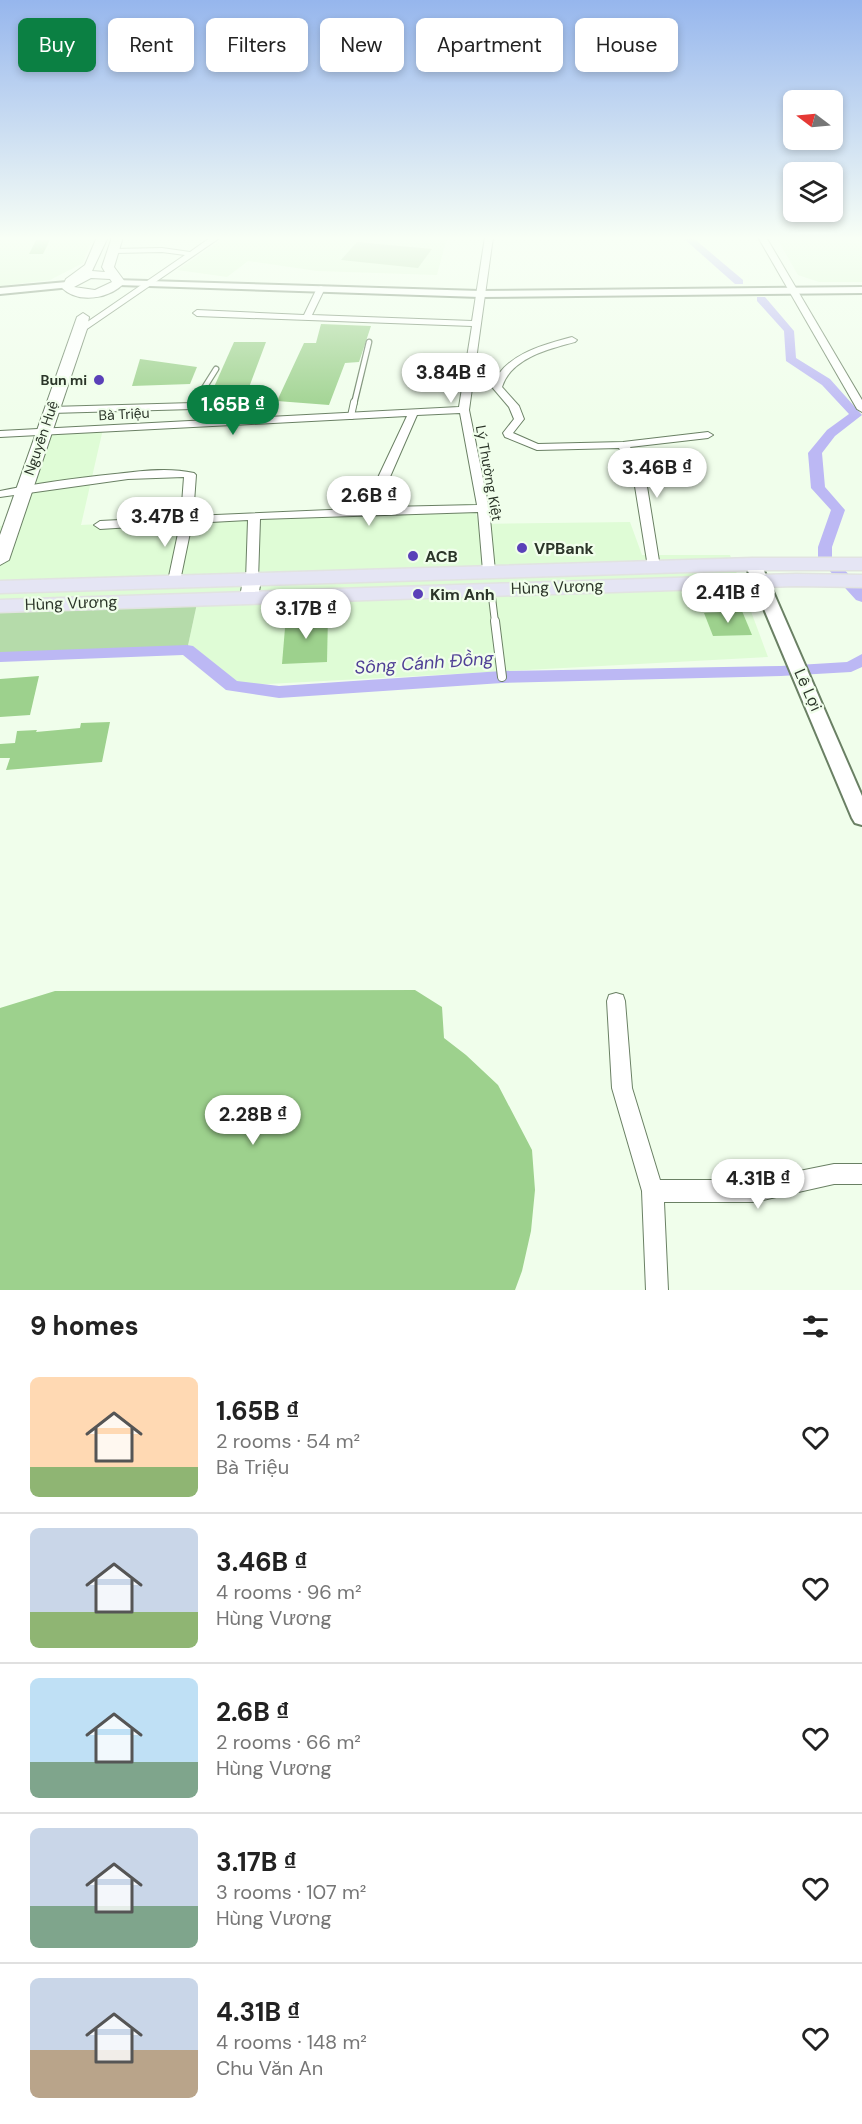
<!DOCTYPE html>
<meta charset="utf-8">
<style>
:root{--surface:#fff;--page:#f2f2f2;--text:#222;--muted:#767676;--line:#e0e0e0;--accent:#0b8043}
body{margin:0;font-family:"DM Sans",sans-serif;background:var(--page);color:var(--text);height:100vh;display:flex;flex-direction:column;font-size:22px;white-space:nowrap}
*{box-sizing:border-box;margin:0}
p{font-size:20px;color:var(--muted)}
.icon{flex:none;width:33px;height:33px;fill:none;stroke:currentColor;stroke-width:2;stroke-linecap:round;stroke-linejoin:round}
.map{position:relative;height:1290px;overflow:hidden}
.panel{display:flex;flex-direction:column;background:var(--surface);flex:1}
.panel>*{flex:none}
.top-card{position:absolute;left:18px;top:18px;width:826px;height:54px;display:flex;gap:12px}
.needle{width:39px;rotate:286deg}
.controls{position:absolute;left:783px;top:90px;display:grid;gap:12px}
.controls a{display:grid;place-items:center;width:60px;height:60px;border-radius:9px;background:var(--surface);box-shadow:0 3px 9px #0003;font-size:30px}
.price{position:absolute;translate:-50% -51px;padding:0 14px;border-radius:21px;background:#fff;color:#222;font-size:20px;line-height:39px;filter:drop-shadow(0 2px 3px #0008)}
.price::after{content:'';position:absolute;left:50%;top:36px;width:18px;height:14px;margin-left:-9px;background:inherit;clip-path:polygon(0 0,100% 0,50% 100%)}
.price.active{background:var(--accent);color:#fff}
ul{padding:0;list-style:none}
li{display:flex;align-items:center;gap:18px;height:150px;padding:0 30px}
li+li{border-top:2px solid var(--line)}
li span{display:grid;place-items:center;flex:none;width:168px;height:120px;border-radius:9px;color:#555}
li>.icon{margin-inline-start:auto}
span .icon{width:72px;height:72px;fill:#fffc;stroke-width:1}
li b{font-size:26px}
h2{display:flex;justify-content:space-between;align-items:center;height:72px;padding:0 30px;font-size:26px}
.pill{padding:0 21px;border-radius:9px;background:var(--surface);box-shadow:0 3px 9px #0003;font-size:21px;line-height:54px}
.pill.active{background:var(--accent);color:#fff}
.map>svg:first-child{display:block}
.built{fill:#dffcd6}
.green{fill:#b5dbaa}
.lines{fill:none;stroke-linecap:round;stroke-linejoin:round}
.canal{fill:#bcb8f4;fill-rule:evenodd}
.building{fill:#9dd18d}
.service-far2-casing{stroke:#6a8064;stroke-width:7}
.service-far1-casing{stroke:#6a8064;stroke-width:8}
.service-casing{stroke:#6a8064;stroke-width:10}
.minor-casing{stroke:#6a8064;stroke-width:2}
.tertiary-casing{stroke:#6a8064;stroke-width:4}
.secondary-casing{stroke:#6a8064;stroke-width:2}
.primary-casing{stroke:#e1e3e1;stroke-width:3}
.service-far2{stroke:#fff;stroke-width:4.5}
.service-far1{stroke:#fff;stroke-width:6}
.service{stroke:#fff;stroke-width:8}
.minor{fill:#fff;fill-rule:evenodd}
.tertiary{fill:#fff;fill-rule:evenodd}
.secondary{fill:#fff;fill-rule:evenodd}
.primary{fill:#e5e5f4;fill-rule:evenodd}
.poi-dot{fill:#5a40b8;stroke:#f0feeb;stroke-width:2}
.labels{text-anchor:middle;dominant-baseline:central;stroke-width:4.5;stroke-linejoin:round;paint-order:stroke}
.far-poi-label{font-size:14px;font-weight:bold;fill:#2b3529;stroke:#f0feeb;text-anchor:end}
.far-street-label{font-size:14px;fill:#2b3529;stroke:#f0feeb}
.poi-label{font-size:16px;font-weight:bold;fill:#2b3529;stroke:#f0feeb;text-anchor:start}
.street-label{font-size:16px;fill:#2b3529;stroke:#f0feeb}
.water-label{font-size:18px;font-style:italic;fill:#4e3e95;stroke:#f0feeb}
</style>
<div class="map">
<svg width="862" height="1290" viewBox="0 0 862 1290">
<rect width="100%" height="100%" fill="#f0feeb"/>
<g class="built">
<polygon points="0,237 93,237 83,263 50,280 0,286"/>
<polygon points="226,237 447,237 437,275 317,271 248,261 227,277 177,270"/>
<polygon points="776,237 862,237 862,282 819,282 798,275"/>
<polygon points="103,429 81,525 473,504 479,524 630,522 642,555 730,555 768,657 232,686 187,650 198,600 0,606 0,526 12,525 43,432"/>
</g>
<g class="green">
<polygon points="357,242 432,249 418,268 341,260"/>
<polygon points="198,599 187,650 0,657 0,606"/>
</g>
<g class="lines">
<g class="canal">
<polygon points="682,237 692,237 743,280 743,284 735,284"/>
<polygon points="757,297 765,297 794,331 796,358 830,379 862,415 835,436 822,453 825,487 845,510 832,547 832,557 862,588 862,602 856,600 818,558 818,547 831,510 811,488 808,453 827,430 849,414 822,385 786,361 784,331 757,301"/>
<polygon points="187,645 193,646 237,681 279,686 502,671 781,666 847,662 862,654 862,667 851,672 781,676 502,683 279,698 226,690 183,655 0,662 0,652"/>
</g>
</g>
<g class="building">
<polygon points="36,240 50,240 43,254 29,254"/>
<polygon points="321,324 371,326 359,362 345,363 329,405 277,401 304,343 316,343"/>
<polygon points="234,342 266,342 242,406 206,405"/>
<polygon points="140,359 197,367 190,384 132,386"/>
<polygon points="742,611 752,635 713,636 704,613"/>
<polygon points="328,615 327,662 282,664 286,616"/>
<polygon points="39,676 30,715 0,717 0,679"/>
<polygon points="110,722 102,762 6,770 10,758 0,758 0,744 15,743 17,731 37,730 36,732 80,728 81,723"/>
<polygon points="415,990 442,1007 444,1038 466,1055 498,1085 532,1150 535,1190 531,1231 522,1271 515,1290 0,1290 0,1008 55,991"/>
</g>
<g class="lines">
<defs>
<g id="service-far2">
<polyline points="194,404 216,369"/>
<polyline points="354,404 369,342"/>
</g>
<g id="service-far1">
<polyline points="51,410 193,406 195,402"/>
<polyline points="351,416 354,402"/>
<polyline points="491,589 495,622"/>
</g>
<polyline id="service" points="495,621 502,677"/>
<g id="minor">
<polygon points="211,237 221,237 84,331 77,329 185,255 162,252 115,253 112,253 112,249 162,248 190,252"/>
<path d="M485,237H493L469,410L489,508L495,571L493,574L489,575L483,571L478,512L260,519L258,580L252,584L246,580L248,520L192,523L180,581L174,585L168,581L180,524L100,529L94,525L100,521L181,517L184,477L128,479L0,497V491C38,483 77,478 115,474C141,471 168,467 194,473L196,475L193,516L376,508L374,486L407,416L0,437V431L459,407L472,326L197,316L193,313L197,310L304,315L317,288L321,286L325,288L312,315L472,321ZM460,413L477,505L387,507L386,486L417,415Z"/>
<polygon points="758,237 766,237 862,400 862,412 857,409"/>
<path d="M572,337L577,340L575,342C549,349 511,358 502,387L519,406L524,419L513,433L538,444L623,442L708,432L713,435L708,438L630,447L645,474L660,567L658,570H650L648,567L633,474L619,448L537,450L505,437L503,433L514,419L509,407L492,387C503,355 542,345 572,337Z"/>
<polygon points="616,993 623,995 625,1001 632,1088 660,1180 754,1180 834,1164 862,1164 862,1184 834,1184 754,1202 664,1202 668,1290 646,1290 642,1191 612,1088 607,1001 609,995"/>
</g>
<g id="tertiary">
<polygon points="115,280 480,291 862,287 862,293 480,297 119,285 115,284"/>
<polygon points="67,282 72,285 71,287 0,294 0,288"/>
<polygon points="753,559 761,564 862,796 862,825 855,823 852,818 745,564"/>
</g>
<g id="secondary">
<path d="M97,237H108L92,271L105,272L102,267L112,237H123L114,267L125,282C111,299 78,304 62,288L66,279L85,265ZM91,278L110,279L112,282L95,290L74,287Z"/>
<polygon points="83,313 89,317 87,329 9,560 0,565 0,535 77,317"/>
<polygon points="252,575 261,580 258,597 249,603 240,597 243,580"/>
</g>
<g id="primary">
<polygon points="753,558 862,558 862,570 753,570 0,593 0,581"/>
<polygon points="796,574 862,575 862,587 796,586 0,612 0,600"/>
</g>
</defs>
<use href="#service-far2" class="service-far2-casing"/>
<use href="#service-far1" class="service-far1-casing"/>
<use href="#service" class="service-casing"/>
<use href="#minor" class="minor-casing"/>
<use href="#tertiary" class="tertiary-casing"/>
<use href="#secondary" class="secondary-casing"/>
<use href="#primary" class="primary-casing"/>
<use href="#service-far2" class="service-far2"/>
<use href="#service-far1" class="service-far1"/>
<use href="#service" class="service"/>
<use href="#minor" class="minor"/>
<use href="#tertiary" class="tertiary"/>
<use href="#secondary" class="secondary"/>
<use href="#primary" class="primary"/>
</g>
<linearGradient id="sky" x2="0" y2="1"><stop stop-color="#96b6ed"/><stop offset="0.57" stop-color="#f8fff6"/><stop offset="1" stop-color="#f8fff6" stop-opacity="0"/></linearGradient>
<rect width="862" height="418" fill="url(#sky)"/>
<g class="poi-dot">
<circle cx="99" cy="380" r="6"/>
<circle cx="522" cy="548" r="6"/>
<circle cx="413" cy="556" r="6"/>
<circle cx="418" cy="594" r="6"/>
</g>
<g class="labels">
<g class="far-poi-label">
<text x="87" y="380">Bun mi</text>
</g>
<g class="far-street-label">
<text transform="translate(124 414) rotate(-3)">Bà Triệu</text>
<text transform="translate(41 438) rotate(-71)">Nguyễn Huệ</text>
<text transform="translate(489 473) rotate(80)">Lý Thường Kiệt</text>
</g>
<g class="poi-label">
<text x="534" y="548">VPBank</text>
<text x="425" y="556">ACB</text>
<text x="430" y="594">Kim Anh</text>
</g>
<g class="street-label">
<text transform="translate(557 587) rotate(-2)">Hùng Vương</text>
<text transform="translate(71 603) rotate(-2)">Hùng Vương</text>
<text transform="translate(808 690) rotate(66)">Lê Lợi</text>
</g>
<g class="water-label">
<text transform="translate(424 663) rotate(-4)">Sông Cánh Đồng</text>
</g>
</g>
</svg>
<div class="controls">
<a><svg class="needle" viewBox="-14 -14 28 28"><path d="M0-13l5 13h-10z" fill="#e53935"/><path d="M0 13l5-13h-10z" fill="#767676"/></svg></a>
<a><svg class="icon" aria-label="layers" viewBox="0 0 24 24"><path d="M12 4l9 5-9 5-9-5zM3 14l9 5 9-5"/></svg></a>
</div>
<b class="price" style="left:451px;top:404px">3.84B ₫</b>
<b class="price active" style="left:233px;top:436px">1.65B ₫</b>
<b class="price" style="left:657px;top:499px">3.46B ₫</b>
<b class="price" style="left:369px;top:527px">2.6B ₫</b>
<b class="price" style="left:165px;top:548px">3.47B ₫</b>
<b class="price" style="left:728px;top:624px">2.41B ₫</b>
<b class="price" style="left:306px;top:640px">3.17B ₫</b>
<b class="price" style="left:253px;top:1146px">2.28B ₫</b>
<b class="price" style="left:758px;top:1210px">4.31B ₫</b>
<div class="top-card">
<a class="pill active">Buy</a>
<a class="pill">Rent</a>
<a class="pill">Filters</a>
<a class="pill">New</a>
<a class="pill">Apartment</a>
<a class="pill">House</a>
</div>
</div>
<section class="panel">
<h2>9 homes<svg class="icon" aria-label="filters" viewBox="0 0 24 24"><path d="M4 7h16M4 17h16"/><circle cx="9" cy="7" r="2"/><circle cx="15" cy="17" r="2"/></svg></h2>
<ul>
<li><span style="background:linear-gradient(#ffd9b3 75%,#8fb573 0)"><svg class="icon" aria-label="home" viewBox="0 0 24 24"><path d="M3 11l9-7 9 7M6 9v11h12V9"/></svg></span><div><b>1.65B ₫</b><p>2 rooms · 54 m²</p><p>Bà Triệu</p></div><svg class="icon" aria-label="heart" viewBox="0 0 24 24"><path d="M12 20l-8-8c-3-5 5-10 8-4 3-6 11-1 8 4z"/></svg></li>
<li><span style="background:linear-gradient(#c9d6e8 70%,#8fb573 0)"><svg class="icon" aria-label="home" viewBox="0 0 24 24"><path d="M3 11l9-7 9 7M6 9v11h12V9"/></svg></span><div><b>3.46B ₫</b><p>4 rooms · 96 m²</p><p>Hùng Vương</p></div><svg class="icon" aria-label="heart" viewBox="0 0 24 24"><path d="M12 20l-8-8c-3-5 5-10 8-4 3-6 11-1 8 4z"/></svg></li>
<li><span style="background:linear-gradient(#bfe0f5 70%,#7fa58c 0)"><svg class="icon" aria-label="home" viewBox="0 0 24 24"><path d="M3 11l9-7 9 7M6 9v11h12V9"/></svg></span><div><b>2.6B ₫</b><p>2 rooms · 66 m²</p><p>Hùng Vương</p></div><svg class="icon" aria-label="heart" viewBox="0 0 24 24"><path d="M12 20l-8-8c-3-5 5-10 8-4 3-6 11-1 8 4z"/></svg></li>
<li><span style="background:linear-gradient(#c9d6e8 65%,#7fa58c 0)"><svg class="icon" aria-label="home" viewBox="0 0 24 24"><path d="M3 11l9-7 9 7M6 9v11h12V9"/></svg></span><div><b>3.17B ₫</b><p>3 rooms · 107 m²</p><p>Hùng Vương</p></div><svg class="icon" aria-label="heart" viewBox="0 0 24 24"><path d="M12 20l-8-8c-3-5 5-10 8-4 3-6 11-1 8 4z"/></svg></li>
<li><span style="background:linear-gradient(#c9d6e8 60%,#b9a48a 0)"><svg class="icon" aria-label="home" viewBox="0 0 24 24"><path d="M3 11l9-7 9 7M6 9v11h12V9"/></svg></span><div><b>4.31B ₫</b><p>4 rooms · 148 m²</p><p>Chu Văn An</p></div><svg class="icon" aria-label="heart" viewBox="0 0 24 24"><path d="M12 20l-8-8c-3-5 5-10 8-4 3-6 11-1 8 4z"/></svg></li>
</ul>
</section>
